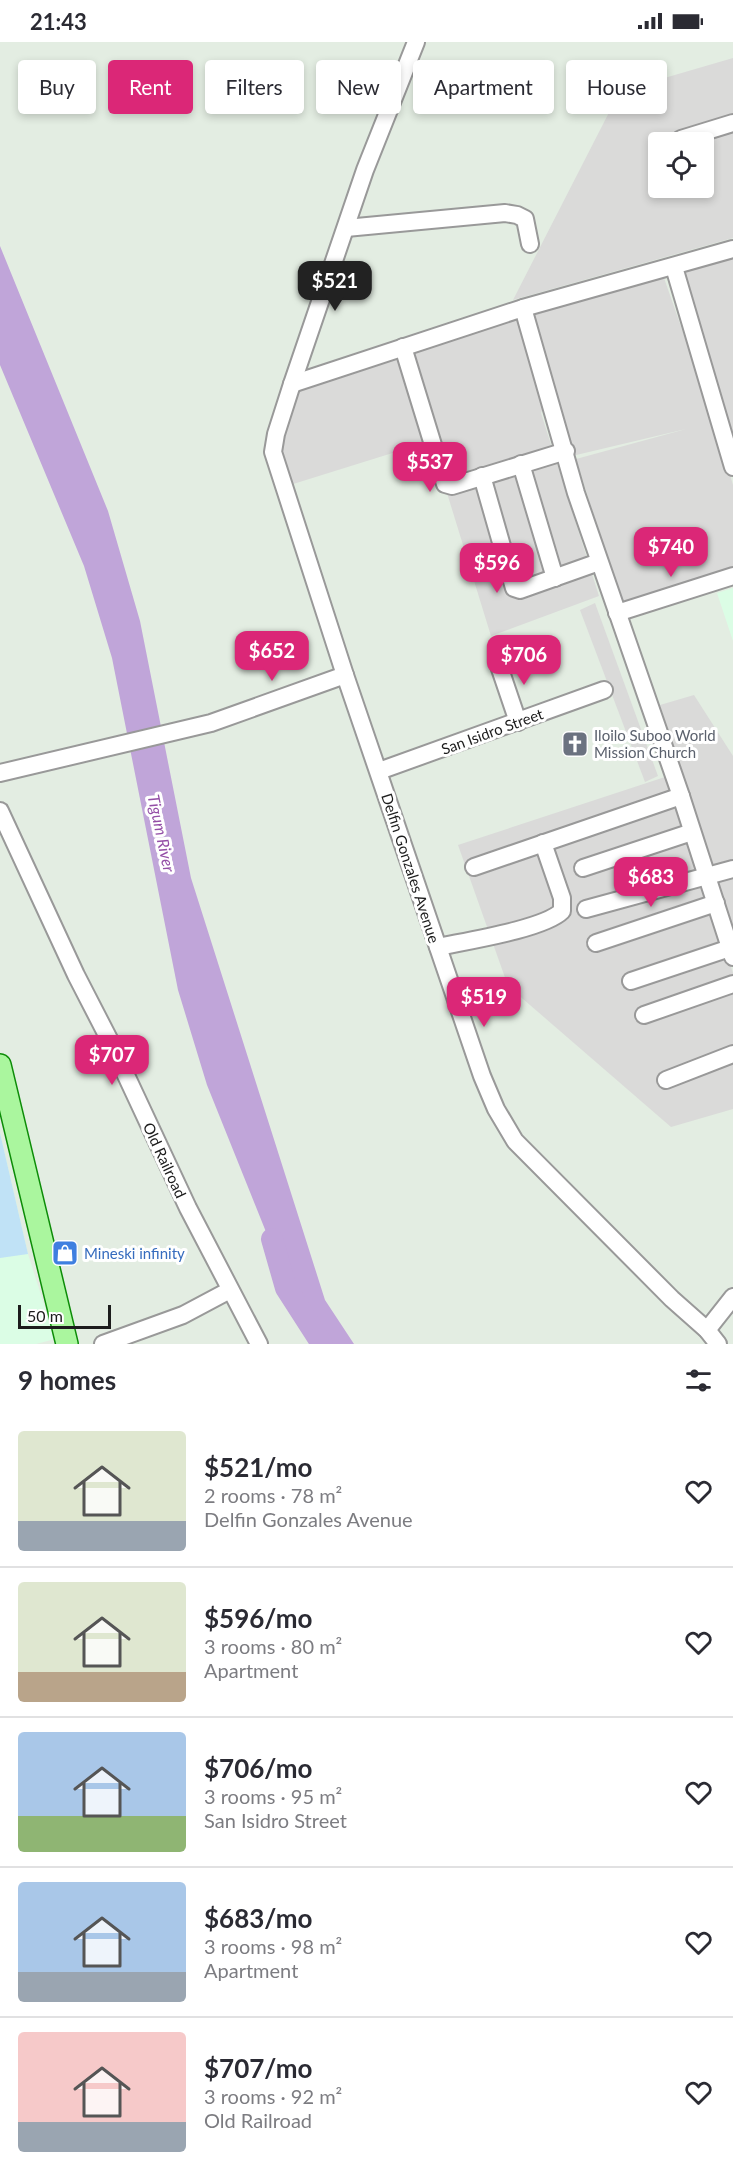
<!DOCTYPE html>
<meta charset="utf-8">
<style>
:root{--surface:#fff;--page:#f2f2f3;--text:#2b2b33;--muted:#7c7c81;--line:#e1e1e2;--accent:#db2777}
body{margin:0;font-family:Lato,sans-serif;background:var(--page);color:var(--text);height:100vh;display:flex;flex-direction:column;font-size:22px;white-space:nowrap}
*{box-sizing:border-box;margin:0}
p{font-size:20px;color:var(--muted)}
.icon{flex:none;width:33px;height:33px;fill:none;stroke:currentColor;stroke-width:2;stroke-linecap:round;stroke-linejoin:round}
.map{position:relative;height:1302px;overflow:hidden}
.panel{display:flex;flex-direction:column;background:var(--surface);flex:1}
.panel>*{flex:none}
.top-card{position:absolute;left:18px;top:18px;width:698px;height:54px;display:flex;gap:12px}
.tools{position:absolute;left:648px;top:90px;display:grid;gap:12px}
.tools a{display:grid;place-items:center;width:66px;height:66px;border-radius:6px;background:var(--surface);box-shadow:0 3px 9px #0003;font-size:30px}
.scale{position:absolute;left:18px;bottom:15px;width:93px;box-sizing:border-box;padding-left:6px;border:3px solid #1c1c1c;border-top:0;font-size:16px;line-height:21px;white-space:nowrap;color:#1c1c1c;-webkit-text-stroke:4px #fff;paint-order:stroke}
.price{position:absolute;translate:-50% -51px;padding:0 14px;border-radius:12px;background:var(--accent);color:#fff;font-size:20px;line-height:39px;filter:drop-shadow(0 2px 3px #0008)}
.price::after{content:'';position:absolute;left:50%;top:36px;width:18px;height:14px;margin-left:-9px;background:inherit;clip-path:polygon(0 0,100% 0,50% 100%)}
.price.current{background:#222;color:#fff}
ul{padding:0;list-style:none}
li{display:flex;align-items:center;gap:18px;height:150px;padding:0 18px}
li+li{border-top:2px solid var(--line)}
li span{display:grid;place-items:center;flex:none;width:168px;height:120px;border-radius:6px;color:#555}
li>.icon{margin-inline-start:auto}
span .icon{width:72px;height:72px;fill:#fffc;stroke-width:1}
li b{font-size:26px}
h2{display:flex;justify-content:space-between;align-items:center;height:72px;padding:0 18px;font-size:26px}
.pill{padding:0 21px;border-radius:6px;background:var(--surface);box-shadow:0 3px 9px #0003;font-size:21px;line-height:54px}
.pill.current{background:var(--accent);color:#fff}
.status{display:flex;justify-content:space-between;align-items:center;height:42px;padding:0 30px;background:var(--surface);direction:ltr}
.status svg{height:16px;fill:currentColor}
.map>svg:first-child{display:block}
.residential{fill:#dadad9;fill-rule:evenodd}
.education{fill:#dbfde5}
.park{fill:#c0e2f6}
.water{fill:#c0a5d9}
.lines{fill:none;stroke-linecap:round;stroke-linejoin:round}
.river{stroke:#c0a5d9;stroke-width:22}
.minor-casing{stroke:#999;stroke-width:20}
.major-casing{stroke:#0d8c08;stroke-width:24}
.minor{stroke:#fff;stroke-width:16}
.major{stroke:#aaf69e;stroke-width:21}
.labels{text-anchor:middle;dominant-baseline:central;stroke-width:6;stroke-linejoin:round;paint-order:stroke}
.street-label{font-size:15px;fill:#1c1c1c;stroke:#fff}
.worship-label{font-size:15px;fill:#5b616d;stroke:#fff;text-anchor:start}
.shop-label{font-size:15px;fill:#366cbe;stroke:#fff;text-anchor:start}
.water-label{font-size:16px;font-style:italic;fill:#944ea6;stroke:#fff}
</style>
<div class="status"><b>21:43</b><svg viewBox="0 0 49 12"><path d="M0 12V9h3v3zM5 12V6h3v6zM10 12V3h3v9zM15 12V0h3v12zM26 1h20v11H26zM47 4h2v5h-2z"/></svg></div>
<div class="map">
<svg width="733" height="1302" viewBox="0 0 733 1302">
<rect width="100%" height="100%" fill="#e3ede2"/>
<g class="residential">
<path d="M733,16V196L513,258L620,49ZM658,100H704V146H658Z"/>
<polygon points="733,215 733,403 681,230"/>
<polygon points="664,236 714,379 733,443 733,528 623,566 576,417 686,387 572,414 531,273"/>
<polygon points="518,275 544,364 541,371 599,554 491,594 431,399 290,443 280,409 296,348"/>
<polygon points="595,561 658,734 645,740 580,568"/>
<polygon points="694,653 733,714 733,885 660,663"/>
<polygon points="668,734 733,931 733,1067 671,1085 508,944 458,803"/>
</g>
<g class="education">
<polygon points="733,546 733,599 717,551"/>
<polygon points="0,1091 28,1212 55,1297 36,1302 0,1302"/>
</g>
<polygon class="park" points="0,1091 28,1212 0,1216"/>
<polygon class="water" points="0,204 108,469 140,579 191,836 325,1258 354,1302 311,1302 207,1043 178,948 112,616 84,524 0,323"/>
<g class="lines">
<polyline class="river" points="272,1197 286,1246 322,1302"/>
<defs>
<g id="minor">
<polyline points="416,0 365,128 292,342 276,392 273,410 345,633 482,1034 496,1067 515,1099 672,1257 707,1288 718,1302"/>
<polyline points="681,97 733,81"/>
<polyline points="346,186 505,171 517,173 525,177 530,202"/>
<polyline points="674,225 733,425"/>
<polyline points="523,266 576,451 681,754 733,915"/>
<polyline points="403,305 445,442 452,444 566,409"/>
<polyline points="292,342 523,266 733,207"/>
<polyline points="521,422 555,536"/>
<polyline points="482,434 514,546 520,548 599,520"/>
<polyline points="617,571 733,534"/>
<polyline points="497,618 518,680"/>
<polyline points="379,729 604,648"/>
<polyline points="0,731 211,681 345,633"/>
<polyline points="0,769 76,933 110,999 188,1166 259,1302"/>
<polyline points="474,825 681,754"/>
<polyline points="583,826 692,790"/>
<polyline points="586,867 733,827"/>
<polyline points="596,901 716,861"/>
<path d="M438,905C466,899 544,887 562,869V856L543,801"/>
<polyline points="631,939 730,906"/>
<polyline points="644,973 733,942"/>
<polyline points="666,1038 733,1012"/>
<polyline points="707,1288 733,1255"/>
<polyline points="103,1302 183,1273 230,1248"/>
</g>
<polyline id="major" points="0,1023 67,1302"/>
</defs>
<use href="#minor" class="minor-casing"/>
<use href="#major" class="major-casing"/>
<use href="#minor" class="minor"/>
<use href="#major" class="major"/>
</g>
<defs>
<symbol id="church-square" viewBox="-11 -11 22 22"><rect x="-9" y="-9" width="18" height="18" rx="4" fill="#6b7280" stroke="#fff"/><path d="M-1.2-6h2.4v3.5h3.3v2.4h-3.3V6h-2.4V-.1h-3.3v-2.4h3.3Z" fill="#fff"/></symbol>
<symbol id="shop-square" viewBox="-11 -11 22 22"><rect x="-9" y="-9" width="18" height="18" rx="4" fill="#3f7fe0" stroke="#fff"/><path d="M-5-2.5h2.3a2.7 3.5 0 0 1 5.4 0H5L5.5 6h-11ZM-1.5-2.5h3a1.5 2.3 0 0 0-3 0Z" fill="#fff"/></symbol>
</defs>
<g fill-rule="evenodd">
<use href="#church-square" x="560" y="687" width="30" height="30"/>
<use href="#shop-square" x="50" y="1196" width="30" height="30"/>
</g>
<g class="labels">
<g class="street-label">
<text transform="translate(492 689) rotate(-20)">San Isidro Street</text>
<text transform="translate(411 826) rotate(72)">Delfin Gonzales Avenue</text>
<text transform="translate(165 1118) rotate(65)">Old Railroad</text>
</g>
<g class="worship-label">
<text x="594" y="693">Iloilo Suboo World<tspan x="594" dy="17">Mission Church</tspan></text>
</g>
<g class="shop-label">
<text x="84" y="1211">Mineski infinity</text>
</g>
<g class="water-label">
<text transform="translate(162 791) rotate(78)">Tigum River</text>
</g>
</g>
</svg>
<div class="tools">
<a><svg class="icon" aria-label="locate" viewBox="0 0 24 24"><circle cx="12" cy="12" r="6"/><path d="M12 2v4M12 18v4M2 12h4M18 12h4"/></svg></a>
</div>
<div class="scale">50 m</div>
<b class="price current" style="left:335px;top:270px">$521</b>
<b class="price" style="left:430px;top:451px">$537</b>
<b class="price" style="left:671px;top:536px">$740</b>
<b class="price" style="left:497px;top:552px">$596</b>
<b class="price" style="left:272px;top:640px">$652</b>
<b class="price" style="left:524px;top:644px">$706</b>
<b class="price" style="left:651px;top:866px">$683</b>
<b class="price" style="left:484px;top:986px">$519</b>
<b class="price" style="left:112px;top:1044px">$707</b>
<div class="top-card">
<a class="pill">Buy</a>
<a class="pill current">Rent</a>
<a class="pill">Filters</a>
<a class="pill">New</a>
<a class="pill">Apartment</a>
<a class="pill">House</a>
</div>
</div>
<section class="panel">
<h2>9 homes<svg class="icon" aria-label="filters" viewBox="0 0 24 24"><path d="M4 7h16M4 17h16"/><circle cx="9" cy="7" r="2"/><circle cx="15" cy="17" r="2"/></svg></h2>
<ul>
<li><span style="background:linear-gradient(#dfe7d0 75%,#9aa5b1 0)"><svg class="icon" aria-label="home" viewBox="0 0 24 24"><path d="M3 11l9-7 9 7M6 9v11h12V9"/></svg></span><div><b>$521/mo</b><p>2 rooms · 78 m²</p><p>Delfin Gonzales Avenue</p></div><svg class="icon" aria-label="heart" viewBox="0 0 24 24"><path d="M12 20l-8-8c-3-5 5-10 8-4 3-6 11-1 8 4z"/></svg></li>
<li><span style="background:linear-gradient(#dfe7d0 75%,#b9a48a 0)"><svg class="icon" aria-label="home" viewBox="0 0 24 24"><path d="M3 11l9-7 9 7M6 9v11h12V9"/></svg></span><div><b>$596/mo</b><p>3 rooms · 80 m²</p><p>Apartment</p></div><svg class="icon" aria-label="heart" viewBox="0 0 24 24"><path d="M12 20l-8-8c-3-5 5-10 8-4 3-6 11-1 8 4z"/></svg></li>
<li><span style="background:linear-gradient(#a9c7e8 70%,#8fb573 0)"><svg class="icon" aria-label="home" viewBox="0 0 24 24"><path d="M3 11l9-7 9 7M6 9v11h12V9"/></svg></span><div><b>$706/mo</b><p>3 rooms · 95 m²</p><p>San Isidro Street</p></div><svg class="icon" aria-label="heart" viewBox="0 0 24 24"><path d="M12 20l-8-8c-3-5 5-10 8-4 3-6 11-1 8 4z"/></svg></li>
<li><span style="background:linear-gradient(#a9c7e8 75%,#9aa5b1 0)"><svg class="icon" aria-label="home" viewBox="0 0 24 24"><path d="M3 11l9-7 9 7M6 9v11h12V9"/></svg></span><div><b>$683/mo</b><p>3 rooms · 98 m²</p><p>Apartment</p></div><svg class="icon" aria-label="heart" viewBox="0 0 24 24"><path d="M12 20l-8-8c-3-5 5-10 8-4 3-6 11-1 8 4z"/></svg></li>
<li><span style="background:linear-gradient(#f6c9c9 75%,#9aa5b1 0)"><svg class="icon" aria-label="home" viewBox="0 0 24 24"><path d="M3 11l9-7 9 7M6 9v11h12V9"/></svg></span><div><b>$707/mo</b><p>3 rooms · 92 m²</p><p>Old Railroad</p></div><svg class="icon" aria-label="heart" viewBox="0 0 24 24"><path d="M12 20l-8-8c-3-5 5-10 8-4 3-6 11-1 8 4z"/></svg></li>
</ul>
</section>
